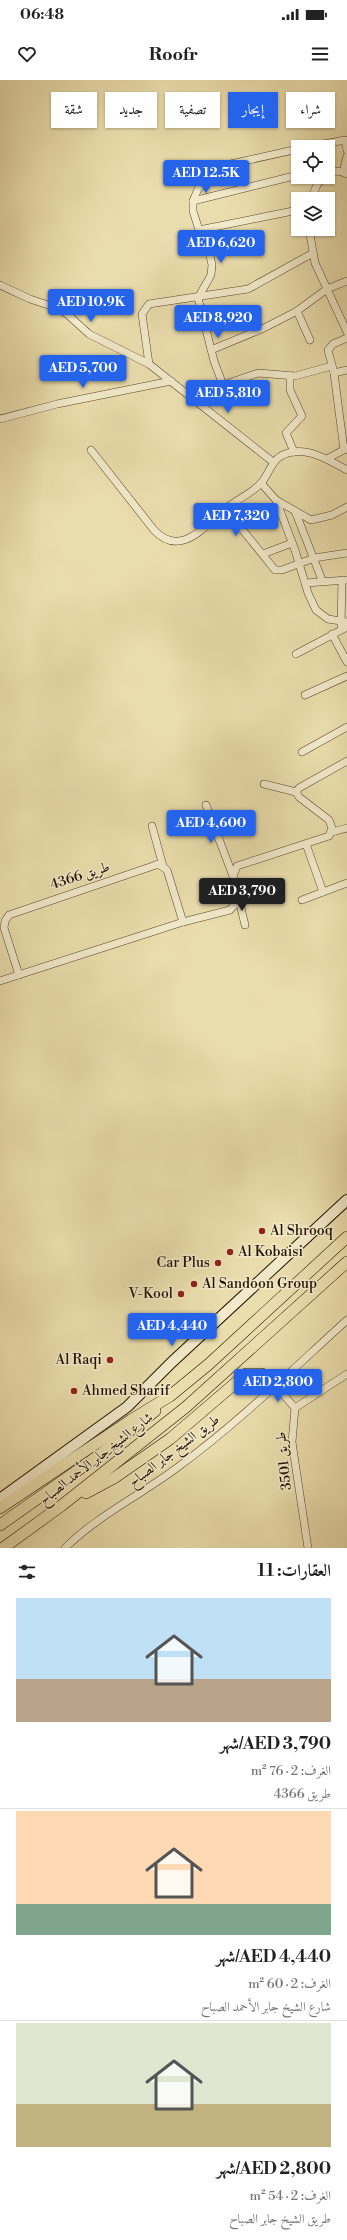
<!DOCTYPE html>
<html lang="ar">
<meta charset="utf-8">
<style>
:root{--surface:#fff;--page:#f6f6f6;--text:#222;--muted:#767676;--line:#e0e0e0;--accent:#2563eb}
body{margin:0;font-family:"Libre Bodoni",Amiri,serif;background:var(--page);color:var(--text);direction:rtl;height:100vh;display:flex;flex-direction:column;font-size:15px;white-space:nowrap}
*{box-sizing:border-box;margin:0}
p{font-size:13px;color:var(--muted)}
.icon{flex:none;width:22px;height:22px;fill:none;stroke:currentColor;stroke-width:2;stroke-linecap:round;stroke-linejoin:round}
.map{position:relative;height:1468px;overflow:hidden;direction:ltr}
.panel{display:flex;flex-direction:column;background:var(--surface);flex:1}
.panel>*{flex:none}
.top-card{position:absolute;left:12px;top:12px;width:323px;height:36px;direction:rtl;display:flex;gap:8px}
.buttons{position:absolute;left:291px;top:60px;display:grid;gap:8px}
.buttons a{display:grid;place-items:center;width:44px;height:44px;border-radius:0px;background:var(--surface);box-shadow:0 1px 3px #0004;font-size:20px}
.price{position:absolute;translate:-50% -34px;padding:0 9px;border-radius:4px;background:var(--accent);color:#fff;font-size:13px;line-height:26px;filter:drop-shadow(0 1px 2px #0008)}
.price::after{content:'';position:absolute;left:50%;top:24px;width:12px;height:9px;margin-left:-6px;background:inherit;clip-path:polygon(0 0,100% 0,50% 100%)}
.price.on{background:#222;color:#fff}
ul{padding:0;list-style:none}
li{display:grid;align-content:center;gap:8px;height:212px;padding:0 16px}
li+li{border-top:1px solid var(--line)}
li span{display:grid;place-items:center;height:124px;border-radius:0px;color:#555}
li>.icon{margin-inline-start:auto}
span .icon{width:72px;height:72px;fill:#fffc;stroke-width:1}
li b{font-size:17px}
h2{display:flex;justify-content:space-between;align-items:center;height:48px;padding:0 16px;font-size:17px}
.pill{padding:0 14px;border-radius:0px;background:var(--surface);box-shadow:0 1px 3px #0004;font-size:14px;line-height:36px}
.pill.on{background:var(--accent);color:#fff}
.status{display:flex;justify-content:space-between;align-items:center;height:28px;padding:0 20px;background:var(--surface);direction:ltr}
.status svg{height:11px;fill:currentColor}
header{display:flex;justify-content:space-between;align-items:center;height:52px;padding:0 16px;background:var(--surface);font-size:18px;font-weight:700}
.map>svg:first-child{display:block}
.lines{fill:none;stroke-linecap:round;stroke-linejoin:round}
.street-casing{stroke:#55452c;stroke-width:8}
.secondary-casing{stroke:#231200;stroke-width:12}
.primary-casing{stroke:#231200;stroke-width:12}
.street{stroke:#f2eaca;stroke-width:7}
.secondary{stroke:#f2eaca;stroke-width:10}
.primary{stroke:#ebdeae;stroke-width:11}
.poi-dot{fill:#8f2418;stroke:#f2eaca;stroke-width:1.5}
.labels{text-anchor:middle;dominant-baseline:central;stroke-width:3;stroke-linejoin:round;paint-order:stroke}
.street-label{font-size:14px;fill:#231200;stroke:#f2eaca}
.poi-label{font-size:14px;fill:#231200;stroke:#f2eaca;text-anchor:start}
</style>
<div class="status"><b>06:48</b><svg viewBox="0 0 49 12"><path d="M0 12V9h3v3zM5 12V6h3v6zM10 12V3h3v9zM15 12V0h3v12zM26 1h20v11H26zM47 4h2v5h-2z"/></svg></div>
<header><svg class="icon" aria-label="menu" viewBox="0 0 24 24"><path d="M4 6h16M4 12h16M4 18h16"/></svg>Roofr<svg class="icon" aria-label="heart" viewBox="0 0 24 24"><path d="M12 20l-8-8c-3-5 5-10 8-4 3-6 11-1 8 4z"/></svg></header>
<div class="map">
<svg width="347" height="1468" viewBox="0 0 347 1468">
<rect width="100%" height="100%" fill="#ebdeae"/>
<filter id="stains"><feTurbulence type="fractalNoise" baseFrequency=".005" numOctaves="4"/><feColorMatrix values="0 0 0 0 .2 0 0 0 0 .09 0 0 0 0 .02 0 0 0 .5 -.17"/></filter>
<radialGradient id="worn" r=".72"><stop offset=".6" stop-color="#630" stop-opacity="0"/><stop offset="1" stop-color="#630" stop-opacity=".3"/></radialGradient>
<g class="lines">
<defs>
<g id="street">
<polyline points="307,67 345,60 347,70"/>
<polyline points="343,92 347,76"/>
<polyline points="328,93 339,91 347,94"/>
<polyline points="311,119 317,105 323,97"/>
<polyline points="193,121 298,95"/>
<polyline points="309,149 315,183 347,252"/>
<polyline points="199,150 298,130"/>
<polyline points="0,205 30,219 57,228 67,234 89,254 149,284 273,382"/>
<polyline points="198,218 211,195 212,185 207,162 199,150 193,131 193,121 198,109 226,85 298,69"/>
<polyline points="198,218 214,281 223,305"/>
<polyline points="297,231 310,260"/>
<polyline points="211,270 264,248 297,231 327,209 347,201"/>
<polyline points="149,284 142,234 149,224 248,209 313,173"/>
<polyline points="334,293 347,290"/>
<polyline points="290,296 290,310 302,336 286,353 294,372"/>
<polyline points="195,321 223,305 258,293 295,296 332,286"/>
<polyline points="0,339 57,324 171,301"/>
<path d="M91,370L154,450C181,479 205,445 227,428C237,419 253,413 262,402C272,389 272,375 293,372C312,369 332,382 347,390"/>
<polyline points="344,370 334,293 328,270 333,264 347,258"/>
<polyline points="327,379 347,368"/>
<polyline points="261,403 276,420 311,440 332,435 347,427"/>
<polyline points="276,420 295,470 308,513 316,530 328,539 347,542"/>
<polyline points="228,427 241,448 275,490 282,490 314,478 347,473"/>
<polyline points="295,431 322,500"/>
<polyline points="241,448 279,428"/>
<polyline points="263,474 292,463"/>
<polyline points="306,503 347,500"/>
<polyline points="341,546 342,500"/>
<polyline points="332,554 347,582"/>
<polyline points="296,574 347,547"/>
<polyline points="305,615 347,596"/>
<polyline points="302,672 347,647"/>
<polyline points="296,712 299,708 347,681"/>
<polyline points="206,725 233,796"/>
<polyline points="152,746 163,786"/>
<polyline points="332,752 347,748"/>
<polyline points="306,764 323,812"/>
<polyline points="239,820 245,845"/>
<polyline points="302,820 347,803"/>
<polyline points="19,895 4,848 5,841 9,835 153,786 158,784 167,790 183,842"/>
<polyline points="0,901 183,842 230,830 239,820 233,796 237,786 329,756 332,748 329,740 299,717 296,712 264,704"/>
<polyline points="275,1305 295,1328"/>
<path d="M65,1468C97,1436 141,1415 178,1387C238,1343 292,1290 347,1240"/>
<polyline points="308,1468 292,1362 295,1328 347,1294"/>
</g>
<polyline id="secondary" points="0,1419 127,1327 172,1282 347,1120"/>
<g id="primary">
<polyline points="86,1413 114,1398 170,1359 246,1294 262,1294 275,1305"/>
<polyline points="0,1428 131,1340 170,1316 209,1284 347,1157"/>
<polyline points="0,1445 98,1376 155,1331"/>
<polyline points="3,1468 61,1426 186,1327 347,1182"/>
</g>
</defs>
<use href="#street" class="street-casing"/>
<use href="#secondary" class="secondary-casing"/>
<use href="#primary" class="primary-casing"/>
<use href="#street" class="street"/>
<use href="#secondary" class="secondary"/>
<use href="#primary" class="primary"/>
</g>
<g class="poi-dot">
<circle cx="262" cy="1151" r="4"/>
<circle cx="230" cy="1172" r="4"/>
<circle cx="218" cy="1183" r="4"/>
<circle cx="194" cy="1204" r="4"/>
<circle cx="181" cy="1214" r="4"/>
<circle cx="110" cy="1280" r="4"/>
<circle cx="74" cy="1311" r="4"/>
</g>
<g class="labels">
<g class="street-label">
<text transform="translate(80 796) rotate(-18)">طريق 4366</text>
<text transform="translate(174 1371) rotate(-37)">طريق الشيخ جابر الصباح</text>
<text transform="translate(96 1379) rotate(-38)">شارع الشيخ جابر الأحمد الصباح</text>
<text transform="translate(284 1381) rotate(-96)">طريق 3501</text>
</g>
<g class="poi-label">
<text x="270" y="1151">Al Shrooq</text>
<text x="238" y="1172">Al Kobaisi</text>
<text x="210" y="1183" text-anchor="end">Car Plus</text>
<text x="202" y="1204">Al Sandoon Group</text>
<text x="173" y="1214" text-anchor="end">V-Kool</text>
<text x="102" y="1280" text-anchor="end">Al Raqi</text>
<text x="82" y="1311">Ahmed Sharif</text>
</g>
</g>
<rect width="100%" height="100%" filter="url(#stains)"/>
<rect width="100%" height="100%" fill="url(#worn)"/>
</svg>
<div class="buttons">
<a><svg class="icon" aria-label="locate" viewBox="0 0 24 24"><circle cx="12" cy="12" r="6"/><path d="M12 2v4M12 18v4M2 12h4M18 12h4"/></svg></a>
<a><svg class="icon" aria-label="layers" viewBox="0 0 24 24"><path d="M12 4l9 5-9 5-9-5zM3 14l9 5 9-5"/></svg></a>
</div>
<b class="price" style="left:206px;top:114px">AED 12.5K</b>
<b class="price" style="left:221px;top:184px">AED 6,620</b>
<b class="price" style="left:91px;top:243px">AED 10.9K</b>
<b class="price" style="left:218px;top:259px">AED 8,920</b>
<b class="price" style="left:83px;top:309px">AED 5,700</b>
<b class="price" style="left:228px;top:334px">AED 5,810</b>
<b class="price" style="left:236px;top:457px">AED 7,320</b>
<b class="price" style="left:211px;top:764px">AED 4,600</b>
<b class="price on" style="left:242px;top:832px">AED 3,790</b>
<b class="price" style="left:172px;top:1267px">AED 4,440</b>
<b class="price" style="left:278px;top:1323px">AED 2,800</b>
<div class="top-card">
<a class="pill">شراء</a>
<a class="pill on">إيجار</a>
<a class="pill">تصفية</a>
<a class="pill">جديد</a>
<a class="pill">شقة</a>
</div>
</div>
<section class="panel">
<h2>العقارات: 11<svg class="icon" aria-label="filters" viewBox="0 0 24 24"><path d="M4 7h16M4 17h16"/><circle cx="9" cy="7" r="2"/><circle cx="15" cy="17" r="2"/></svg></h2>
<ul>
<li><span style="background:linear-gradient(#bfe0f5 65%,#b9a48a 0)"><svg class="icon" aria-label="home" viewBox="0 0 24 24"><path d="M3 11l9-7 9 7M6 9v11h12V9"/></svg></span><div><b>AED 3,790/شهر</b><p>الغرف: 2 · 76 m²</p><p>طريق 4366</p></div></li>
<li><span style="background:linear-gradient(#ffd9b3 75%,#7fa58c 0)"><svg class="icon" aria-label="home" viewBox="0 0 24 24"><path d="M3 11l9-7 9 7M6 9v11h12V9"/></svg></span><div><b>AED 4,440/شهر</b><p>الغرف: 2 · 60 m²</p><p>شارع الشيخ جابر الأحمد الصباح</p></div></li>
<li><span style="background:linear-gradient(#dfe7d0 65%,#c2b280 0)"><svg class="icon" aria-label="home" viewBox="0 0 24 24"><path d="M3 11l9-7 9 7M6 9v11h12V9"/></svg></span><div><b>AED 2,800/شهر</b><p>الغرف: 2 · 54 m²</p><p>طريق الشيخ جابر الصباح</p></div></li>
</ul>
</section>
